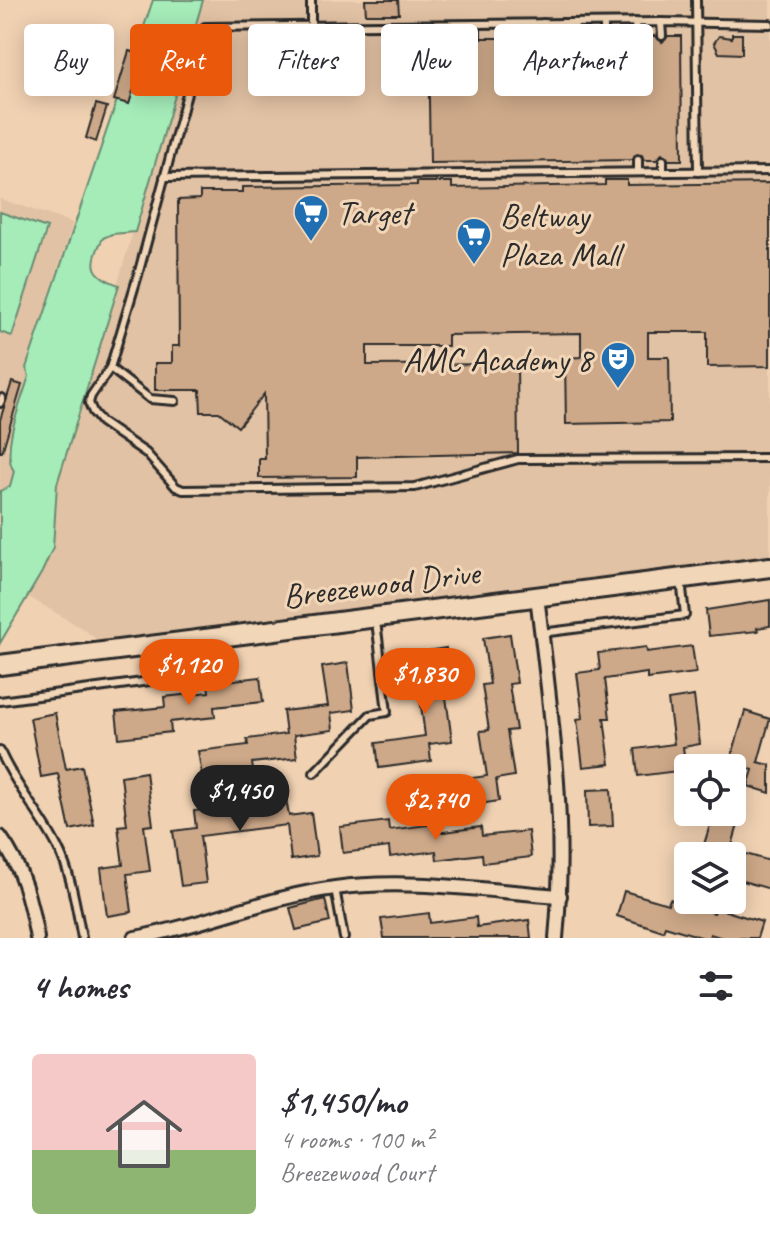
<!DOCTYPE html>
<meta charset="utf-8">
<style>
:root{--surface:#fff;--page:#f2f2f3;--text:#2b2b33;--muted:#7c7c81;--line:#e1e1e2;--accent:#ea580c}
body{margin:0;font-family:Caveat,sans-serif;background:var(--page);color:var(--text);height:100vh;display:flex;flex-direction:column;font-size:30px;white-space:nowrap}
*{box-sizing:border-box;margin:0}
p{font-size:26px;color:var(--muted)}
.icon{flex:none;width:44px;height:44px;fill:none;stroke:currentColor;stroke-width:2;stroke-linecap:round;stroke-linejoin:round}
.map{position:relative;height:938px;overflow:hidden}
.panel{display:flex;flex-direction:column;background:var(--surface);flex:1}
.panel>*{flex:none}
.guide{position:absolute;left:24px;top:24px;width:722px;height:72px;display:flex;gap:16px}
.controls{position:absolute;left:674px;top:754px;display:grid;gap:16px}
.controls a{display:grid;place-items:center;width:72px;height:72px;border-radius:8px;background:var(--surface);box-shadow:0 4px 20px #0003;font-size:40px}
.price{position:absolute;translate:-50% -68px;padding:0 18px;border-radius:28px;background:var(--accent);color:#fff;font-size:26px;line-height:52px;filter:drop-shadow(0 2px 4px #0008)}
.price::after{content:'';position:absolute;left:50%;top:48px;width:24px;height:18px;margin-left:-12px;background:inherit;clip-path:polygon(0 0,100% 0,50% 100%)}
.price.selected{background:#222;color:#fff}
ul{padding:0;list-style:none}
li{display:flex;align-items:center;gap:24px;height:200px;padding:0 32px}
li+li{border-top:2px solid var(--line)}
li span{display:grid;place-items:center;flex:none;width:224px;height:160px;border-radius:8px;color:#555}
li>.icon{margin-inline-start:auto}
span .icon{width:96px;height:96px;fill:#fffc;stroke-width:1}
li b{font-size:34px}
h2{display:flex;justify-content:space-between;align-items:center;height:96px;padding:0 32px;font-size:34px}
.tag{padding:0 28px;border-radius:8px;background:var(--surface);box-shadow:0 4px 20px #0003;font-size:28px;line-height:72px}
.tag.selected{background:var(--accent);color:#fff}
.map>svg:first-child{display:block}
.built{fill:#e2c2a4}
.green{fill:#a5ecb9;stroke:#688c72;stroke-width:2}
.building{fill:#cea989;stroke:#2b2b2b;stroke-width:2}
.lines{fill:none;stroke-linecap:round;stroke-linejoin:round}
.lane-casing{stroke:#2b2b2b;stroke-width:12}
.street-casing{stroke:#2b2b2b;stroke-width:18}
.secondary-casing{stroke:#2b2b2b;stroke-width:24}
.lane{stroke:#f2d6b8;stroke-width:6}
.street{stroke:#f2d6b8;stroke-width:12}
.secondary{stroke:#f2d6b8;stroke-width:18}
.labels{text-anchor:middle;dominant-baseline:central;stroke-width:6;stroke-linejoin:round;paint-order:stroke}
.poi-label{font-size:34px;fill:#2b2b2b;stroke:#f2d6b8;text-anchor:start}
.street-label{font-size:34px;fill:#2b2b2b;stroke:#f2d6b8}
</style>
<div class="map">
<svg width="770" height="938" viewBox="0 0 770 938">
<rect width="100%" height="100%" fill="#f0d1b2"/>
<filter id="ink" filterUnits="userSpaceOnUse"><feTurbulence type="fractalNoise" baseFrequency=".0125" numOctaves="2"/><feDisplacementMap in="SourceGraphic" scale="16" xChannelSelector="R" yChannelSelector="G"/><feConvolveMatrix kernelMatrix="1 2 1 2 8 2 1 2 1" color-interpolation-filters="sRGB"/></filter>
<g filter="url(#ink)">
<g class="built">
<polygon points="203,0 770,0 770,567 110,651 85,630 27,596 53,553 57,484"/>
<polygon points="0,199 73,223 26,368 29,375 7,449 14,471 10,486 0,491"/>
</g>
<g class="green">
<path d="M153,0H203L135,232L112,234L103,238C89,264 90,275 119,285L57,484L53,548L42,572L0,643V491L10,486L14,471C0,451 22,399 29,376L26,368L117,100L129,104L144,56L135,53Z"/>
<polygon points="0,212 47,228 12,336 0,332"/>
</g>
<g class="building">
<polygon points="365,0 398,0 399,14 366,14"/>
<polygon points="732,34 742,34 742,54 719,53 714,43 719,36 732,38"/>
<polygon points="610,36 630,36 636,42 642,36 656,36 662,42 668,36 681,36 682,160 669,160 662,154 657,160 644,160 642,155 637,154 632,160 430,163 428,39 438,39 440,44 445,45 450,38 470,38 477,44 482,38 509,38 515,44 521,38 537,38 539,43 544,44 549,38 555,37 562,43 568,37 575,43 580,37 598,37 605,42"/>
<polygon points="129,51 144,55 129,104 114,100"/>
<polygon points="52,68 85,80 82,90 48,79"/>
<polygon points="96,104 107,107 96,142 86,138"/>
<polygon points="605,180 627,180 627,185 770,183 770,366 707,367 707,332 648,332 648,357 669,357 670,422 566,424 565,358 581,357 581,333 448,335 448,346 367,346 367,365 517,364 518,453 357,457 357,477 259,478 259,459 265,459 264,394 238,427 219,412 201,412 200,390 155,390 155,363 172,363 172,346 179,346 178,200 200,199 200,192 242,192 242,187 417,185 417,182 452,182 452,188 605,185"/>
<polygon points="12,382 22,385 2,452 0,452 0,420"/>
<polygon points="770,600 770,626 757,628 758,631 709,636 706,610"/>
<polygon points="510,634 517,683 509,684 516,730 507,731 514,776 496,779 499,801 447,809 443,782 487,776 480,731 489,730 482,685 490,684 483,638"/>
<polygon points="692,646 696,673 647,679 647,673 605,679 610,718 604,718 610,764 583,767 577,719 583,718 577,673 600,670 598,653 646,647 647,652"/>
<polygon points="446,648 453,696 446,697 452,741 429,744 431,761 379,768 376,743 425,736 420,698 427,697 421,652"/>
<polygon points="348,663 354,710 331,713 333,730 294,735 297,758 252,763 253,770 202,776 198,751 248,745 247,739 286,734 283,711 328,706 322,667"/>
<polygon points="260,677 263,702 214,707 215,717 170,722 171,732 119,738 116,712 165,707 164,697 209,692 208,683"/>
<polygon points="694,696 700,744 683,747 686,770 638,776 635,749 674,744 668,700"/>
<polygon points="745,711 770,719 758,762 770,765 770,793 748,786 753,770 730,762"/>
<polygon points="55,713 66,769 82,766 94,825 70,830 58,774 41,777 30,718"/>
<polygon points="146,772 153,825 144,826 150,871 127,874 132,912 107,916 101,868 123,865 118,826 127,825 121,776"/>
<polygon points="611,789 613,826 588,827 587,790"/>
<polygon points="286,799 289,816 311,813 317,856 291,860 287,825 200,836 206,883 181,886 173,831 196,828 194,811"/>
<polygon points="732,808 742,811 729,856 702,851 714,812 732,812"/>
<polygon points="388,821 389,830 435,824 436,833 481,827 482,836 528,831 531,857 483,863 482,854 437,860 436,851 390,857 389,847 343,853 340,827"/>
<polygon points="732,850 770,861 770,889 732,878"/>
<polygon points="624,891 668,904 670,899 714,913 716,908 762,922 757,938 723,938 710,934 709,938 704,938 665,926 663,931 617,916"/>
<polygon points="325,899 330,922 296,930 290,908"/>
<polygon points="429,913 430,923 476,917 477,927 529,920 531,938 384,938 381,919"/>
</g>
<g class="lines">
<defs>
<g id="lane">
<polyline points="311,0 311,26"/>
<polyline points="696,0 698,172"/>
<polyline points="635,22 636,36"/>
<polyline points="661,22 662,36"/>
<polyline points="543,23 543,38"/>
<polyline points="574,23 574,37"/>
<polyline points="604,23 604,36"/>
<polyline points="476,24 476,38"/>
<polyline points="514,24 515,38"/>
<polyline points="770,24 661,22 205,27 138,275 110,368 91,396 89,403 93,412 101,422 146,453 176,487 183,490 415,487 518,459 770,458"/>
<polyline points="444,25 444,39"/>
<polyline points="561,37 561,23"/>
<polyline points="638,160 638,172"/>
<polyline points="663,160 663,172"/>
<polyline points="164,177 770,171"/>
<polyline points="110,368 150,399 175,401"/>
<polyline points="0,403 2,398"/>
<polyline points="541,633 685,615 681,580"/>
<polyline points="0,701 150,681 145,648"/>
<path d="M0,751C15,786 41,814 58,848C72,876 76,907 82,938"/>
<polyline points="314,773 370,715 387,712 376,621"/>
<polyline points="335,888 344,938"/>
</g>
<g id="street">
<path d="M537,596C551,712 567,821 556,938"/>
<path d="M0,837C23,869 30,900 37,938"/>
<path d="M135,938C203,926 266,897 335,888C409,878 487,891 560,896"/>
</g>
<polyline id="secondary" points="0,665 770,567"/>
</defs>
<use href="#lane" class="lane-casing"/>
<use href="#street" class="street-casing"/>
<use href="#secondary" class="secondary-casing"/>
<use href="#lane" class="lane"/>
<use href="#street" class="street"/>
<use href="#secondary" class="secondary"/>
</g>
</g>
<defs>
<symbol id="supermarket-pin" viewBox="-11 -11 22 30"><path d="M0 17L-7.5 6A9.5 9.5 0 1 1 7.5 6Z" fill="#1f6fb2" stroke="#f2d6b8"/><path d="M-6-5.5h2.5l.6 2H6L4.5 2H-2.5L-4.4-4H-6ZM-1.5 3.2a1.3 1.3 0 1 0 .1 0ZM3 3.2a1.3 1.3 0 1 0 .1 0Z" fill="#fff"/></symbol>
<symbol id="theatre-pin" viewBox="-11 -11 22 30"><path d="M0 17L-7.5 6A9.5 9.5 0 1 1 7.5 6Z" fill="#1f6fb2" stroke="#f2d6b8"/><path d="M-5-5.5Q0-4 5-5.5V0Q5 5 0 6Q-5 5-5 0ZM-3.3-2.5H-1v1.5H-3.3ZM1-2.5H3.3v1.5H1ZM-2.8 1Q0 5.5 2.8 1Z" fill="#fff"/></symbol>
</defs>
<g fill-rule="evenodd">
<use href="#supermarket-pin" x="291" y="192" width="40" height="54"/>
<use href="#supermarket-pin" x="454" y="215" width="40" height="54"/>
<use href="#theatre-pin" x="598" y="339" width="40" height="54"/>
</g>
<g class="labels">
<g class="poi-label">
<text x="337" y="212">Target</text>
<text x="500" y="215">Beltway<tspan x="500" dy="39">Plaza Mall</tspan></text>
<text x="592" y="359" text-anchor="end">AMC Academy 8</text>
</g>
<g class="street-label">
<text transform="translate(381 584) rotate(-7)">Breezewood Drive</text>
</g>
</g>
</svg>
<div class="controls">
<a><svg class="icon" aria-label="locate" viewBox="0 0 24 24"><circle cx="12" cy="12" r="6"/><path d="M12 2v4M12 18v4M2 12h4M18 12h4"/></svg></a>
<a><svg class="icon" aria-label="layers" viewBox="0 0 24 24"><path d="M12 4l9 5-9 5-9-5zM3 14l9 5 9-5"/></svg></a>
</div>
<b class="price" style="left:189px;top:707px">$1,120</b>
<b class="price" style="left:425px;top:716px">$1,830</b>
<b class="price selected" style="left:240px;top:833px">$1,450</b>
<b class="price" style="left:436px;top:842px">$2,740</b>
<div class="guide">
<a class="tag">Buy</a>
<a class="tag selected">Rent</a>
<a class="tag">Filters</a>
<a class="tag">New</a>
<a class="tag">Apartment</a>
</div>
</div>
<section class="panel">
<h2>4 homes<svg class="icon" aria-label="filters" viewBox="0 0 24 24"><path d="M4 7h16M4 17h16"/><circle cx="9" cy="7" r="2"/><circle cx="15" cy="17" r="2"/></svg></h2>
<ul>
<li><span style="background:linear-gradient(#f6c9c9 60%,#8fb573 0)"><svg class="icon" aria-label="home" viewBox="0 0 24 24"><path d="M3 11l9-7 9 7M6 9v11h12V9"/></svg></span><div><b>$1,450/mo</b><p>4 rooms · 100 m²</p><p>Breezewood Court</p></div></li>
</ul>
</section>
